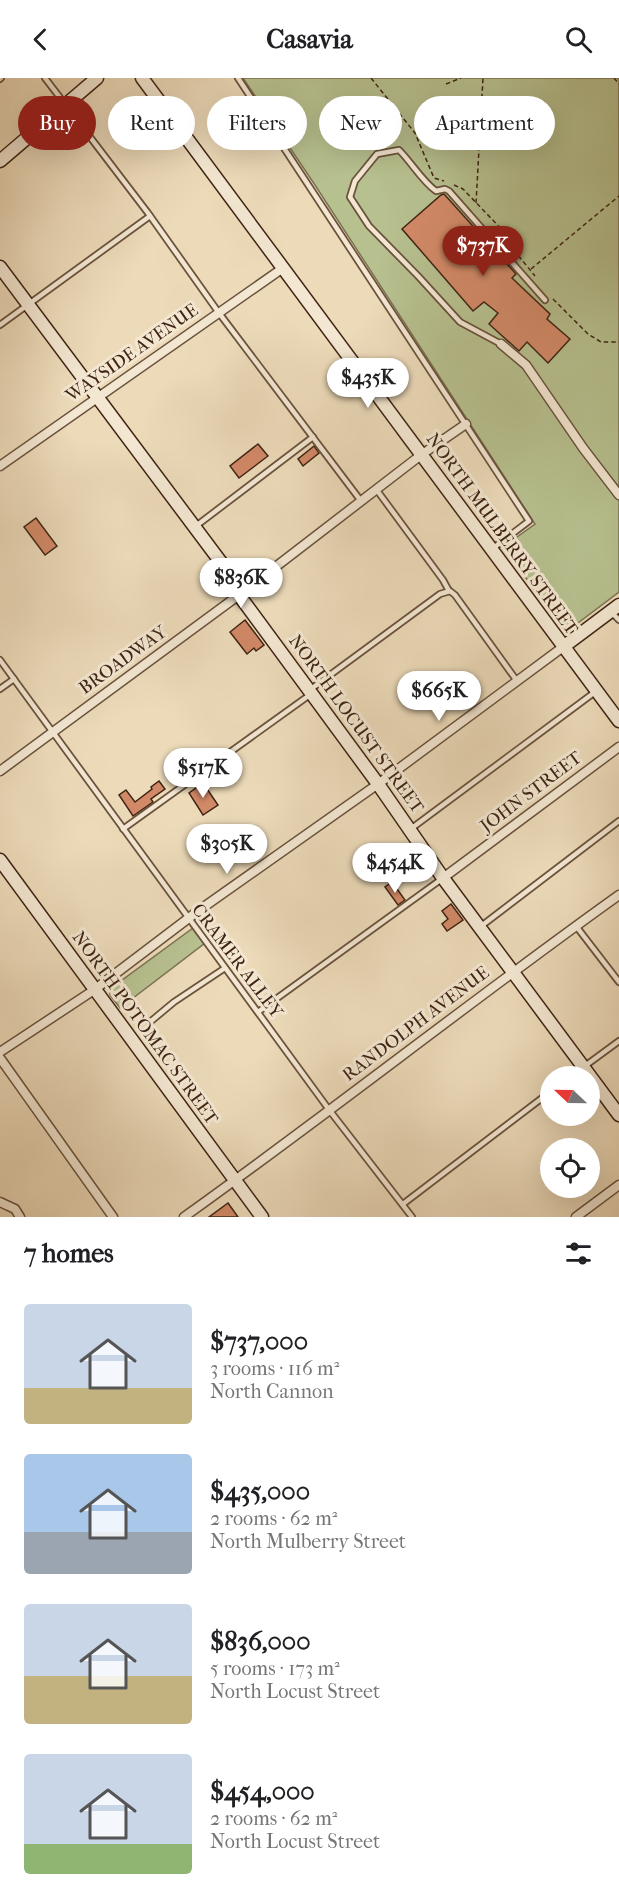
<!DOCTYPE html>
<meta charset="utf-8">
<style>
:root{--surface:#fff;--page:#f6f6f6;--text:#202124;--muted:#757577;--accent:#8f2418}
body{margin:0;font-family:"IM FELL French Canon",serif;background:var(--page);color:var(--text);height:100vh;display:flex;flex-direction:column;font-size:22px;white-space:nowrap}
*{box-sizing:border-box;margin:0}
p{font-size:20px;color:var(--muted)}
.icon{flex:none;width:33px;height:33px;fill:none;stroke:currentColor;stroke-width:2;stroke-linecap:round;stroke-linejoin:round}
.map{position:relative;height:1139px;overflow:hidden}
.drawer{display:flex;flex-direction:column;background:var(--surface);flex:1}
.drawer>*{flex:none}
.banner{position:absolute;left:18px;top:18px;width:584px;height:54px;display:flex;gap:12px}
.needle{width:39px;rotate:292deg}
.controls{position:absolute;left:540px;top:988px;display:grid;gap:12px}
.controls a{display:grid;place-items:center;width:60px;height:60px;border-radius:50%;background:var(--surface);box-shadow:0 6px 24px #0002;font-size:30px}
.price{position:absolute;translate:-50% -51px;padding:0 14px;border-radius:21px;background:#fff;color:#222;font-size:20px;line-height:39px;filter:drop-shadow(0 2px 3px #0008)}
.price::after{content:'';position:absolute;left:50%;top:36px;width:18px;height:14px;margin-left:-9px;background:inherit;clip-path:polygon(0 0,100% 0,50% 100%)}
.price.selected{background:var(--accent);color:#fff}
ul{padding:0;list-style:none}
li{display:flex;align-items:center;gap:18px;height:150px;padding:0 24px}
li span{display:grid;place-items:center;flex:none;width:168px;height:120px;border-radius:6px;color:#555}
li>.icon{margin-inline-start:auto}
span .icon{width:72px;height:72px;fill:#fffc;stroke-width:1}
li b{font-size:26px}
h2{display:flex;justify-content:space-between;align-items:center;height:72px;padding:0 24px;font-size:26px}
.pill{padding:0 21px;border-radius:27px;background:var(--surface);box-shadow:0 6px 24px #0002;font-size:21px;line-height:54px}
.pill.selected{background:var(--accent);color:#fff}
header{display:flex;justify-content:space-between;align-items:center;height:78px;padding:0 24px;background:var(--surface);font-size:27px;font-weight:800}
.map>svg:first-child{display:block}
.green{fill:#b7c08f;stroke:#7b7252;stroke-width:1.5}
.building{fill:#d28967;stroke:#3f2414;stroke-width:1.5}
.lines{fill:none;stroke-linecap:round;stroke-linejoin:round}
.lane-casing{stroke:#6a523d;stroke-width:8}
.street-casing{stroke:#6a523d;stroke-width:11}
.secondary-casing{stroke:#3f2414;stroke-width:15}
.path{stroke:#3f2414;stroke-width:1.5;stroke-dasharray:4.5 3;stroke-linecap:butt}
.lane{stroke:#f3e7d2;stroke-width:4.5}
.street{stroke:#f3e7d2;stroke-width:8}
.secondary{stroke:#f3e7d2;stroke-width:12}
.labels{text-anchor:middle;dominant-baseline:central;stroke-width:6;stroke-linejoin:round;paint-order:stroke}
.street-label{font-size:18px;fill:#3f2414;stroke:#f3e7d2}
</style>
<header><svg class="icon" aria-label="back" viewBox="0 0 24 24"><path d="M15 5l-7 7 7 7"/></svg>Casavia<svg class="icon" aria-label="search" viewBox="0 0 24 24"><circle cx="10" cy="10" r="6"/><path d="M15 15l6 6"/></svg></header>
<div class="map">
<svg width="619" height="1139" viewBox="0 0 619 1139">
<rect width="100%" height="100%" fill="#ecdab9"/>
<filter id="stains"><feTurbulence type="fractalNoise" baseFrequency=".00333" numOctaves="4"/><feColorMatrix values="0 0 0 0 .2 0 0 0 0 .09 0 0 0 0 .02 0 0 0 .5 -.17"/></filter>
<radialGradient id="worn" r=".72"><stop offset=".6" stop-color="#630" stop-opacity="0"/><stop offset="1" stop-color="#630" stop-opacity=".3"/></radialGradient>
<g class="green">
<polygon points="243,0 619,0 619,514 566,554 503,469 535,446 315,107"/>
<polygon points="193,850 205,865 120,930 110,917 110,911"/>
</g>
<g class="building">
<polygon points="444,116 516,196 512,200 550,236 547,241 570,261 548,285 527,264 519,273 489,246 498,235 484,224 473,233 402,151 441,117"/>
<polygon points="258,366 268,378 239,400 230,388"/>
<polygon points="314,368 319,375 303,388 298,381"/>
<polygon points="36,440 57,468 45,477 24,449"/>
<polygon points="245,542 264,567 256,573 254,570 247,576 230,554"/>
<polygon points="159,703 165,711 151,721 153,724 133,738 119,717 126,712 135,724 152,711 151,709"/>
<polygon points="203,705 218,727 203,737 189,715"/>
<polygon points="392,804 405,822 398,827 385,809"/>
<polygon points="451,826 463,842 447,853 442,846 448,841 442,833"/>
<polygon points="228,1125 238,1139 209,1139"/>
</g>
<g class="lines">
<defs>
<g id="lane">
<polyline points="45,0 148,135 219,235 361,423"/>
<polyline points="238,0 529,443 492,471"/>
<polyline points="0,1 1,0"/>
<polyline points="0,247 150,138"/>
<path d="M501,266L460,244L418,198L369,148L350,119L355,103L377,76L399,72C412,85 422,103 436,113L445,111L449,113L545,222"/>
<polyline points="376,411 443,502 449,513"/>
<polyline points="196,448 313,359"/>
<polyline points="611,534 619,542"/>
<polyline points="0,582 330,1033 412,1139"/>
<polyline points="0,611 14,601"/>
<polyline points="311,611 440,516 450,513 455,517 517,603"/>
<polyline points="412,750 595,614"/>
<polyline points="123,751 311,616"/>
<polyline points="576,848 619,904"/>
<polyline points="480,849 619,743"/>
<polyline points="258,934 443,800"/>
<polyline points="150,944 174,924 225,890"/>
<polyline points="570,999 619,963"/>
<polyline points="403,1126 550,1014"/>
</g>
<g id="street">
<polyline points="501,266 526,287 583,370 619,417"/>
<polyline points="0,388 283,190"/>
<polyline points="0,693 239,517 421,377 466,346"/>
<polyline points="443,800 619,669"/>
<polyline points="0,974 94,912 198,833 378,706 563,569"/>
<polyline points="0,980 113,1139"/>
<polyline points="0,1124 15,1131 20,1139"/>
<path d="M184,1139C331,1034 472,922 619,817"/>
<polyline points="576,1139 619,1107"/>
</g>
<g id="secondary">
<polyline points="142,0 619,643"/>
<polyline points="0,83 97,0"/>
<polyline points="0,189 226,491 239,517 378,706 443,800 619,1037"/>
<polyline points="563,569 619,527"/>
<polyline points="0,782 262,1139"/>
</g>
</defs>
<use href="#lane" class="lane-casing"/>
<use href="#street" class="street-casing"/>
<use href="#secondary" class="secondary-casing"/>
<g class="path">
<polyline points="371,0 415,55 434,100 444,103"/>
<polyline points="614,0 619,6"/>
<polyline points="446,6 461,0"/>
<polyline points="454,107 463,111 510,160 517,176 535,198"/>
<polyline points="476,125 483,0"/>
<polyline points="531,191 619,118"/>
<polyline points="553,221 588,256 601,264 619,264"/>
</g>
<use href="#lane" class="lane"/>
<use href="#street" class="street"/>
<use href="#secondary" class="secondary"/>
</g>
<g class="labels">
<g class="street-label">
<text transform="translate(132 275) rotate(-35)">WAYSIDE AVENUE</text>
<text transform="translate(502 456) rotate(54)">NORTH MULBERRY STREET</text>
<text transform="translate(123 582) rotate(-36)">BROADWAY</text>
<text transform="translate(356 646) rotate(54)">NORTH LOCUST STREET</text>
<text transform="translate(531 714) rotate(-37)">JOHN STREET</text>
<text transform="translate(237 883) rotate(53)">CRAMER ALLEY</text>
<text transform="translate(416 946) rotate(-37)">RANDOLPH AVENUE</text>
<text transform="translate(145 950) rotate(54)">NORTH POTOMAC STREET</text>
</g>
</g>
<rect width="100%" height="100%" filter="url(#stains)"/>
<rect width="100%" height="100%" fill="url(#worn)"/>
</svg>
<div class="controls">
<a><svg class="needle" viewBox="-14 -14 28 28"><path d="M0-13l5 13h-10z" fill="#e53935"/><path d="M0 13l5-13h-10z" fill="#757577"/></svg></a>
<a><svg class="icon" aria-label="locate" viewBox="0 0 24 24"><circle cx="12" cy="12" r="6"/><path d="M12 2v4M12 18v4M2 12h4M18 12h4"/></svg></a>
</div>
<b class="price selected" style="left:483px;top:199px">$737K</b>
<b class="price" style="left:368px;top:331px">$435K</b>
<b class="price" style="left:241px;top:531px">$836K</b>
<b class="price" style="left:439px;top:644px">$665K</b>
<b class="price" style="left:203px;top:721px">$517K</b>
<b class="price" style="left:227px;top:797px">$305K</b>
<b class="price" style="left:395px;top:816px">$454K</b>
<div class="banner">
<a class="pill selected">Buy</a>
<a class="pill">Rent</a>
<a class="pill">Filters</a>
<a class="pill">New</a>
<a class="pill">Apartment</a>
</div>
</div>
<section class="drawer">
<h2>7 homes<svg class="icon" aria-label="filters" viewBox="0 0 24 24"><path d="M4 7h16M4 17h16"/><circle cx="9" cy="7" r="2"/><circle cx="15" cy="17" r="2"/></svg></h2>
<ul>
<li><span style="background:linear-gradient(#c9d6e8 70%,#c2b280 0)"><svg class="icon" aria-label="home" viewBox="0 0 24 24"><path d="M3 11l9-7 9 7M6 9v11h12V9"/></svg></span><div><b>$737,000</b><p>3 rooms · 116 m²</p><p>North Cannon</p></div></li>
<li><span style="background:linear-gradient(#a9c7e8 65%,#9aa5b1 0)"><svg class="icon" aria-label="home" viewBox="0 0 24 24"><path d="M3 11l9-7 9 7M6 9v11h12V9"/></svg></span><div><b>$435,000</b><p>2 rooms · 62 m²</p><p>North Mulberry Street</p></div></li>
<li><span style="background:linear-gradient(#c9d6e8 60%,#c2b280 0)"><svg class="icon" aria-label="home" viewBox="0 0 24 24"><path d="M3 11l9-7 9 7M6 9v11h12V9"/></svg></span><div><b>$836,000</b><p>5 rooms · 173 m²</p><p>North Locust Street</p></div></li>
<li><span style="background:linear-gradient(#c9d6e8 75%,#8fb573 0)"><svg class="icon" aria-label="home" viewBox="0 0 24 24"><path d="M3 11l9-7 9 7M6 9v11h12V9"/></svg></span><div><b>$454,000</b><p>2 rooms · 62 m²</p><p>North Locust Street</p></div></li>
</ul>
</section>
